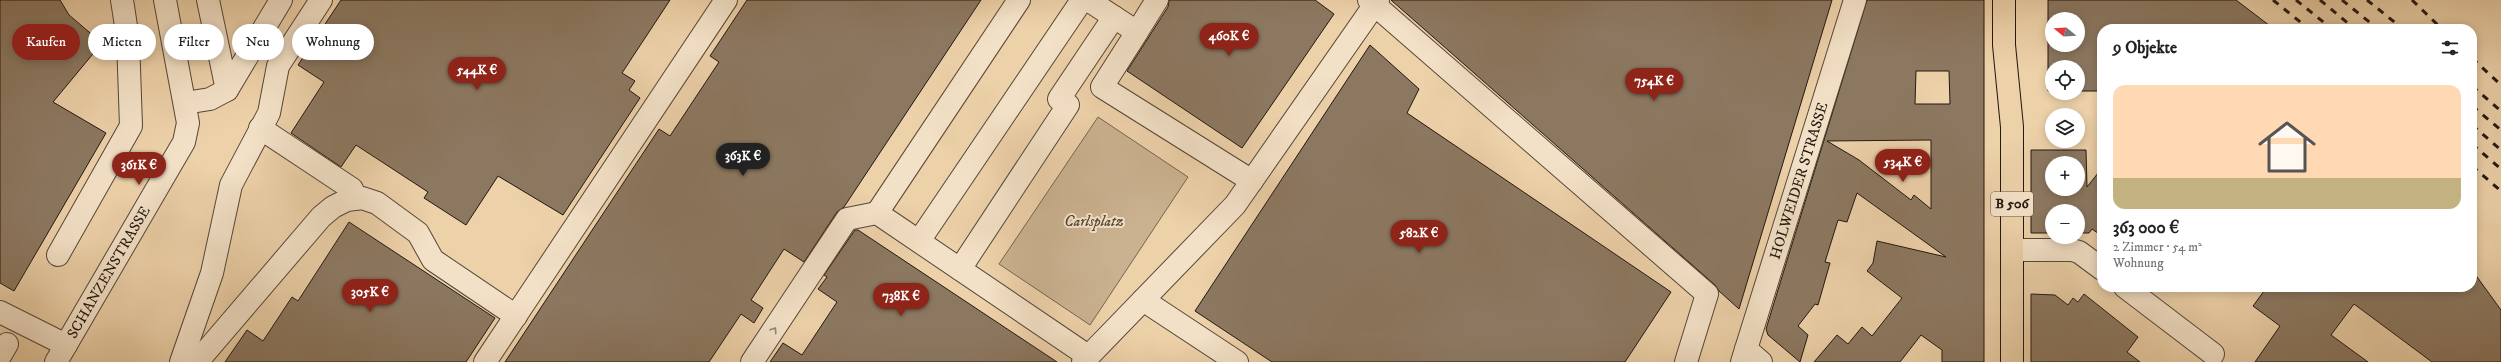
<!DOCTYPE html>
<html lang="de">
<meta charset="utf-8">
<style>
:root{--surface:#fff;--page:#f2f2f2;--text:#202124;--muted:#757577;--line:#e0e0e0;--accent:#8f2418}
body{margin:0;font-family:"IM FELL DW Pica",serif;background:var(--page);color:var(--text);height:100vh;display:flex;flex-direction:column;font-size:15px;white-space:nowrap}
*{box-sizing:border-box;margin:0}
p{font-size:13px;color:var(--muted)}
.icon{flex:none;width:22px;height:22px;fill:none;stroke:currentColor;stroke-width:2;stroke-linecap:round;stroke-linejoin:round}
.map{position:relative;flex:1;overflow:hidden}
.side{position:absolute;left:2097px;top:24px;width:380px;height:268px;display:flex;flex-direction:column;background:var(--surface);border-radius:16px;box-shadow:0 2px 10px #0003}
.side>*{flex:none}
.guide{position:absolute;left:12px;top:24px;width:380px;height:36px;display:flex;gap:8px}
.needle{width:26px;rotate:288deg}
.tools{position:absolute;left:2045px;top:12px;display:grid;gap:8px}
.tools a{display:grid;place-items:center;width:40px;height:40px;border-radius:50%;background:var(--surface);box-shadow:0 2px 10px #0003;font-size:20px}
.price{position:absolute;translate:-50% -34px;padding:0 9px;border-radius:14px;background:var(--accent);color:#fff;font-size:13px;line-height:26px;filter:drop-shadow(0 1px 2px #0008)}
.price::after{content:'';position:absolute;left:50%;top:24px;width:12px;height:9px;margin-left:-6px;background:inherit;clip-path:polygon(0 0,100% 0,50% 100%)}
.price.active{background:#222;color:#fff}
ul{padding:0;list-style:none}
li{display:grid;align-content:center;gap:8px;height:212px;padding:0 16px}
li+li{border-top:1px solid var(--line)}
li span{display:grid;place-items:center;height:124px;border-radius:12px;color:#555}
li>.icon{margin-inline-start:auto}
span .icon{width:72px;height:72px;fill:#fffc;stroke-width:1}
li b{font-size:17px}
h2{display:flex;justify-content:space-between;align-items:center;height:48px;padding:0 16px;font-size:17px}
.chip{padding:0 14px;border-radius:18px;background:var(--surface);box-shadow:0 2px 10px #0003;font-size:14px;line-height:36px}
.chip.active{background:var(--accent);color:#fff}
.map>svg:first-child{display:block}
.green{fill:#cab18f;stroke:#766450}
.building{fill:#8c7861;stroke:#221712;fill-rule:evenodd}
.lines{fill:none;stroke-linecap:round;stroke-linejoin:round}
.minor-casing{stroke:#554638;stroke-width:24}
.major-casing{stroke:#221712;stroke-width:24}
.minor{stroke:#f3e1c7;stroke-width:22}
.major{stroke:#edd1a9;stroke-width:22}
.rail{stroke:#221712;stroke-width:3;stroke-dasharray:7 7;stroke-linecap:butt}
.oneway{stroke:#958676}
.labels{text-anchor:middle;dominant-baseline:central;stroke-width:4;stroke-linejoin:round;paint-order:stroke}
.shield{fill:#f3e1c7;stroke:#615448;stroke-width:1}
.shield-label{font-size:14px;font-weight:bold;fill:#221712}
.street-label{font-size:15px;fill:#221712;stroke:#f3e1c7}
.park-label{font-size:15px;font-style:italic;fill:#544538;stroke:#f3e1c7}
</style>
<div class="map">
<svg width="2501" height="362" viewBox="0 0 2501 362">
<rect width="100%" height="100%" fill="#edd1a9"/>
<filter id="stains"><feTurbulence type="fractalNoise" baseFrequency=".005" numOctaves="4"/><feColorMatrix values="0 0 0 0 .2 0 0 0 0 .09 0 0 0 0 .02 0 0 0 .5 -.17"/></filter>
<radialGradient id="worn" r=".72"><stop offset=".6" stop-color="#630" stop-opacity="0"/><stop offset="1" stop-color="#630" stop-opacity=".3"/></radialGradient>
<polygon class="green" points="1098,117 1188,177 1090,325 999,264"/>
<g class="building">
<polygon points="0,0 60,0 69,15 102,43 53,102 106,133 14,291 0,283"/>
<polygon points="341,0 670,0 622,73 635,81 629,90 640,98 563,215 498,176 466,225 424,198 428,192 356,145 341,167 291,133 324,82 298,65"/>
<polygon points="747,0 981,0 844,207 837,212 804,262 784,249 751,300 763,308 754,323 741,314 709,362 505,362 659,129 670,136 719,62 710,56"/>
<polygon points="1169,0 1315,0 1334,14 1242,148 1127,71 1168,7"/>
<polygon points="1391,0 1832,0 1739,309 1719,291 1715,285"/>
<path d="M1867,0H1984V362H1942V350L1921,335L1900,362H1814L1837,335L1848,344L1862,327L1872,336L1902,298L1867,271L1873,263L1877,241L1946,257L1857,193L1847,222L1838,220L1825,262L1830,263L1818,305L1815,304L1798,326L1808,335L1800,362L1768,335L1766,329ZM1916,71H1949L1950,104H1915ZM1931,140V209L1914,195L1911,200L1859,160L1827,141Z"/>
<path d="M2048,0H2236L2274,29H2102V91H2078V67H2052V91H2048ZM2052,19H2078V45H2052Z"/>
<polygon points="1370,45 1419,89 1407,113 1671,292 1625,362 1272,362 1195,311"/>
<path d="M2031,150H2086L2087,187L2102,168V236L2092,229L2089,233H2078V211H2052V233H2031ZM2052,163H2078V189H2052Z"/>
<polygon points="349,222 495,318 466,362 225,362 247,330 263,341 292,297 298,301"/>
<polygon points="855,230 858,230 1057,362 770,362 783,343 802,355 837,302 818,289 827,277 824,275"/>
<polygon points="2472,270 2501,310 2501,362 2432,362 2354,304 2331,335 2368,362 2255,362 2280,326 2253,306 2267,287 2472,287"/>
<polygon points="2031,294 2055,295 2068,305 2073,298 2078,302 2084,294 2138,337 2127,352 2140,362 2031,362"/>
</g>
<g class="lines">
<defs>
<g id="minor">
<polyline points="208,0 227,90"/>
<polyline points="1019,0 877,213 1088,356"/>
<polyline points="1088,0 1137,32 1102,87 1252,181"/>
<polyline points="1369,0 1707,294 1686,362"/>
<polyline points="1137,32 1157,0"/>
<polyline points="185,103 210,99 227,90 281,0"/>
<polyline points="260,128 352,189 355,199"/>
<polyline points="919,241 1082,0"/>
<polyline points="2012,250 2072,250 2079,252 2102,269"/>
<polyline points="58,255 131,126 128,39 122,0"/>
<polyline points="960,269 1068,105 1059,99 1114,17"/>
<polyline points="2125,287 2213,354"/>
<polyline points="1143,300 1237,362"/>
<polyline points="0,312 66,345"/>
<polyline points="1746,349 1761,362"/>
<polyline points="0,356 7,344"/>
<path id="s1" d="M56,362L184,142L188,123L165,0"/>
<polyline points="181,362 212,273 231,185 269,113 278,66 321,0"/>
<polyline points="197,362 321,217 333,207 347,200 362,198 377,203 418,233 433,260 516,316"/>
<polyline points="485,362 726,0"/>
<polyline points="752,362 847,219 877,213"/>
<polyline points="1083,362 1235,205 1378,0"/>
<path id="s2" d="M1742,362L1855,0"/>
</g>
<polyline id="major" points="2004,0 2004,45 2012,127 2012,362"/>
</defs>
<use href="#minor" class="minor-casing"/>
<use href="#major" class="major-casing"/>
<use href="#minor" class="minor"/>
<use href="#major" class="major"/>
<g class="rail">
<polyline points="2273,0 2309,29"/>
<polyline points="2296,0 2332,29"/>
<polyline points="2320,0 2355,29"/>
<polyline points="2342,0 2378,29"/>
<polyline points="2367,0 2403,29"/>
<polyline points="2412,0 2442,29"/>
<polyline points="2472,58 2501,85"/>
<polyline points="2472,86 2501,111"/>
<polyline points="2472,106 2501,130"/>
<polyline points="2472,125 2501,150"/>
<polyline points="2472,144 2501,169"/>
<polyline points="2472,166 2501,191"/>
</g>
</g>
<defs><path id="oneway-chevron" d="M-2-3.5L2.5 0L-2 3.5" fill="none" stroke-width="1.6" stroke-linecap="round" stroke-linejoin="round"/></defs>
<use class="oneway" href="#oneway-chevron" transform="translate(774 330) rotate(-56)"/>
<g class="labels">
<rect class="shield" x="1991" y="192" width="42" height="24" rx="3"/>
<g class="shield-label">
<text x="2012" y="204">B 506</text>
</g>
<g class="street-label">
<text stroke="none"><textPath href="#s2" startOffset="190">HOLWEIDER STRASSE</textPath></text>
<text stroke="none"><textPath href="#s1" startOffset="104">SCHANZENSTRASSE</textPath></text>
</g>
<g class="park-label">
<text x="1094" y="221">Carlsplatz</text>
</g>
</g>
<rect width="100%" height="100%" filter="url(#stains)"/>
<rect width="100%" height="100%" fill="url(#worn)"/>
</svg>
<div class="tools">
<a><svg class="needle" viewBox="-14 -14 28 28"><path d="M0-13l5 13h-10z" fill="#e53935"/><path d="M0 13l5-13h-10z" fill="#757577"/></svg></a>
<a><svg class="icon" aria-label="locate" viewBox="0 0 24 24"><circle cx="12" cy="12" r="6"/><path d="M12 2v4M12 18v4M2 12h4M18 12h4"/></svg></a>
<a><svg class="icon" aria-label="layers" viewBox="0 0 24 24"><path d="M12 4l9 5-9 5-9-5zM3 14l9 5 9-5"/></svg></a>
<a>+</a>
<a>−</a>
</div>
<b class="price" style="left:1229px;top:57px">460K €</b>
<b class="price" style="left:477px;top:91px">544K €</b>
<b class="price" style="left:1654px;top:102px">754K €</b>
<b class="price active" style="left:743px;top:177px">363K €</b>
<b class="price" style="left:1903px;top:183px">534K €</b>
<b class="price" style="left:139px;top:186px">361K €</b>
<b class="price" style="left:1419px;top:254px">582K €</b>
<b class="price" style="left:370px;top:313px">305K €</b>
<b class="price" style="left:901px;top:317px">738K €</b>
<div class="guide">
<a class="chip active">Kaufen</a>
<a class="chip">Mieten</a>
<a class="chip">Filter</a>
<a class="chip">Neu</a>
<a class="chip">Wohnung</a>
</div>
<section class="side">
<h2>9 Objekte<svg class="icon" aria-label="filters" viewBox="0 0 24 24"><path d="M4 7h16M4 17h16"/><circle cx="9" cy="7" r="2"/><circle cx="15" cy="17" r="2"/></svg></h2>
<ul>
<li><span style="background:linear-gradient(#ffd9b3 75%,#c2b280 0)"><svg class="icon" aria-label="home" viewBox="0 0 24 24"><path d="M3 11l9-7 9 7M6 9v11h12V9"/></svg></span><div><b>363 000 €</b><p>2 Zimmer · 54 m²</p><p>Wohnung</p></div></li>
</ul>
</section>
</div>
